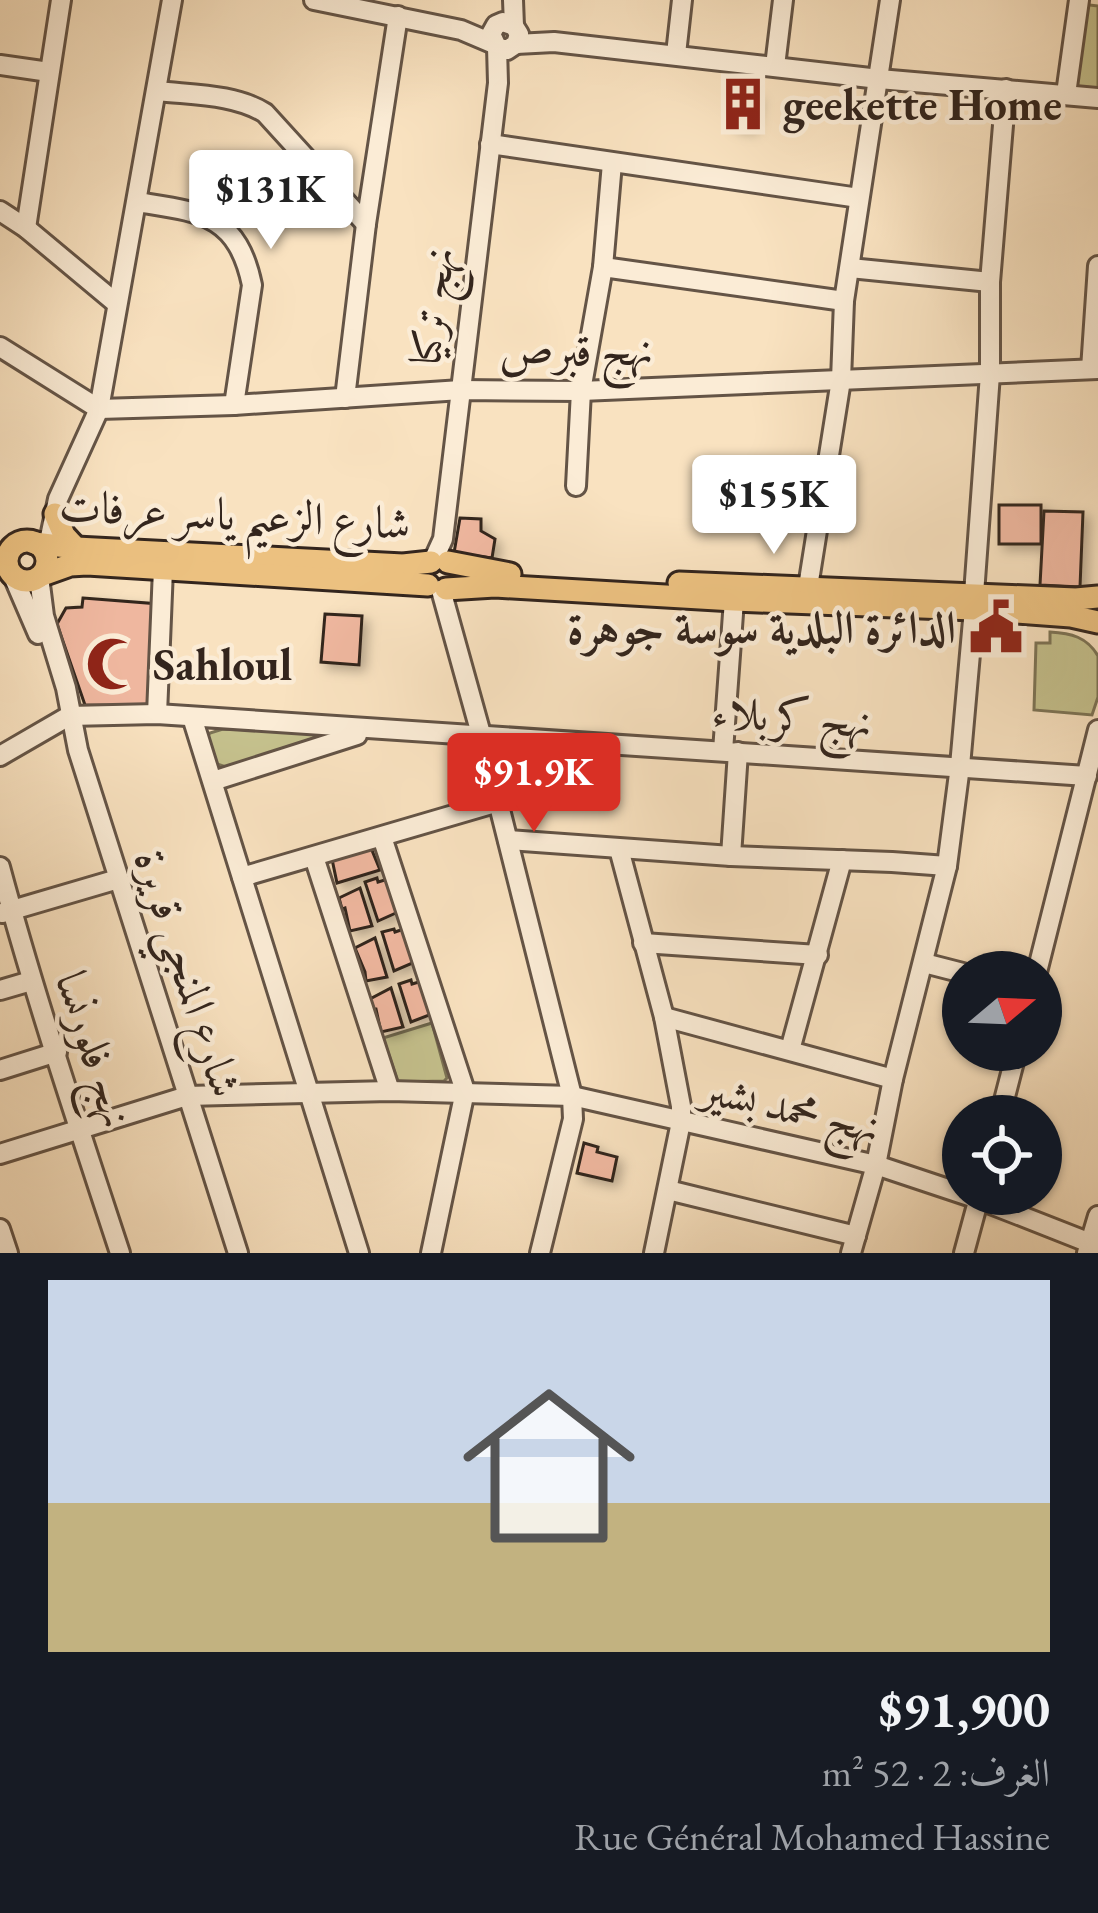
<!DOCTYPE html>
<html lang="ar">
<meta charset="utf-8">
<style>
:root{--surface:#171b24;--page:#242831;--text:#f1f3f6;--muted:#9ea1a6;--accent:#d93025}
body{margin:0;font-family:"EB Garamond",Amiri,serif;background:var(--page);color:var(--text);direction:rtl;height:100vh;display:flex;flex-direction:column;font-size:45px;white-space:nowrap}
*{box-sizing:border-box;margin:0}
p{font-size:39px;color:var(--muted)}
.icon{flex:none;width:66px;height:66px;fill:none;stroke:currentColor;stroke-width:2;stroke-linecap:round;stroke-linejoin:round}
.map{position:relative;height:1253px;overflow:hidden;direction:ltr}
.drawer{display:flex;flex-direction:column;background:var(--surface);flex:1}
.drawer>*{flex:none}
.needle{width:78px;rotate:71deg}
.tools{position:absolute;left:942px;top:951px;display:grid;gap:24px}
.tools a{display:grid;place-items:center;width:120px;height:120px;border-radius:50%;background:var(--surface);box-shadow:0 3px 9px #0004;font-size:60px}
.price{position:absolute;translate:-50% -102px;padding:0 27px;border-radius:12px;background:#fff;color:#222;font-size:39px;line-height:78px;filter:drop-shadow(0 3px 6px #0008)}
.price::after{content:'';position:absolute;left:50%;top:72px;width:36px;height:27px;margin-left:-18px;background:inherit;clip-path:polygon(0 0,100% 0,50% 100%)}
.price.current{background:var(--accent);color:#fff}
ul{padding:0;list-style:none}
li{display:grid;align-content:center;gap:24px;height:636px;padding:0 48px}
li span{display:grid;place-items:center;height:372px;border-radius:0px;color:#555}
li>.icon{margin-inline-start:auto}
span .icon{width:216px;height:216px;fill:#fffc;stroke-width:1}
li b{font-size:51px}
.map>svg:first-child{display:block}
.green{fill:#c5c18d;stroke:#7c7355;stroke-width:3}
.building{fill:#efb79f;stroke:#33251d;stroke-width:3;filter:url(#shadow)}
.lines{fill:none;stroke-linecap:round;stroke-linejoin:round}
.minor-casing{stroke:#645446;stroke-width:24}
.major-casing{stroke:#33251d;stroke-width:27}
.minor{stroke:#fbecd6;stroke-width:18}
.major{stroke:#ecc180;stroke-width:21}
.labels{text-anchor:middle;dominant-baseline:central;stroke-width:9;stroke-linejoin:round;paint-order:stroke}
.poi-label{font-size:45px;font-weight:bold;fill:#33251d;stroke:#fbecd6;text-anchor:start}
.street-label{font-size:45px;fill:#33251d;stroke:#fbecd6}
</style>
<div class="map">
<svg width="1098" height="1253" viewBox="0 0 1098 1253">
<defs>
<filter id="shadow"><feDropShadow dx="5.5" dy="5.5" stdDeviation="6" flood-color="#0004"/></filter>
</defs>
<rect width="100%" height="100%" fill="#f9e2c0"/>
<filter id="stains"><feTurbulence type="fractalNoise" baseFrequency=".00167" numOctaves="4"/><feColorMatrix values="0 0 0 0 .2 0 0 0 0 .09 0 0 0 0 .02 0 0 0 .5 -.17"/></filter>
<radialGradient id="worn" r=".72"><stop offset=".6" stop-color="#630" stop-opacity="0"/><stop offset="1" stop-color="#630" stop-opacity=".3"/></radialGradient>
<g class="green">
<polygon points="1081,4 1098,6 1098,104 1088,103 1069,77"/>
<path d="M1050,632C1071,633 1087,637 1098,656V697L1092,715L1034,710L1036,643H1050Z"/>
<polygon points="223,729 312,732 315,738 226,767 217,764 208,736 210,733"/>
<polygon points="432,1023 447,1078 444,1081 398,1082 383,1038"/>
</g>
<g class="building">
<polygon points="733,93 756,95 750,128 730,123"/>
<rect x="999" y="505" width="42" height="39"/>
<polygon points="1044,511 1083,512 1080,587 1040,585"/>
<polygon points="460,518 481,519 481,531 495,539 492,558 454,553"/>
<polygon points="83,598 159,604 154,706 85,705 57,624 66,608 82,607"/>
<polygon points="325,614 362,616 359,665 321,662"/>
<polygon points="371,848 380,870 337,883 332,859"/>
<polygon points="377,878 378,882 388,879 391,889 389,890 398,912 378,921 365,882"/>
<polygon points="360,888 372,926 350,931 345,908 342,909 339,898"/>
<polygon points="394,929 395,932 404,929 408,940 406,940 415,962 394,971 382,932"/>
<polygon points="375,938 387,977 366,981 365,972 355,948"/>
<polygon points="411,980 412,984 422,981 425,991 423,992 432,1014 411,1022 399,984"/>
<polygon points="391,988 403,1027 381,1032 376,1009 374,1009 370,999"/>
<polygon points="584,1143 598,1147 597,1152 617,1157 612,1181 577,1173"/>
</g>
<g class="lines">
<defs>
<g id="minor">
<polyline points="314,0 461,30 494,44"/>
<polyline points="513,0 514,26"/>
<polyline points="516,44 554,42 879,79 1098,98"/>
<polyline points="676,54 682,0"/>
<polyline points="0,65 49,72"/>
<polyline points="775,66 783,0"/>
<path d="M158,91C192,95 235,94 265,113L366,224"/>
<polyline points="1066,94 1079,0"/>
<polyline points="490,144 859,198"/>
<path d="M137,202C199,212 237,213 252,285L234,405"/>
<polyline points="0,211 26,228 116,303"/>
<polyline points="26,228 61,0"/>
<polyline points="603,267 844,301"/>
<polyline points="850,268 990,282"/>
<polyline points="0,347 99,409 234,405 461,390 581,391 1098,369"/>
<polyline points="1091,369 1098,266"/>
<polyline points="345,398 366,224 398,16"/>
<polyline points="576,486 581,391 603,267 612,163"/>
<polyline points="46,556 58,499 99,409 172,0"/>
<polyline points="433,561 443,539 498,83 497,47 491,34 496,25 503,22 514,26 519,34 516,44 507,50 497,47"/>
<polyline points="13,576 38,634"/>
<polyline points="39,577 44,616 66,688 78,750 238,1253"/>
<polyline points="808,587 841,380 844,301 890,0"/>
<polyline points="441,590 481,734 572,1096 573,1119 540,1253"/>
<polyline points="974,594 990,374 990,282 1006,89"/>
<polyline points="157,714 163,569"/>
<polyline points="192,717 359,1253"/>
<polyline points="723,751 734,600"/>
<polyline points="0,756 69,716 157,714 1087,776"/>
<polyline points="213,781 357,735"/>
<polyline points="382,837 465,1091 431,1253"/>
<polyline points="508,840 731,856 892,862 947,866"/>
<polyline points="619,849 664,1017 681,1106 681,1122 654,1253"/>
<polyline points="731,856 738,752"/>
<polyline points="314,857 390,1091"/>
<path d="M0,867C35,997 78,1125 120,1253"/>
<polyline points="242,877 498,802"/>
<polyline points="2,913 118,879"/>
<polyline points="643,943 818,955"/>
<polyline points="924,963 963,973"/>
<polyline points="1037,972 1098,730"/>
<polyline points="0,990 31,981"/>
<polyline points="664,1017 893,1079"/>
<polyline points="790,1050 842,860"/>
<polyline points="0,1070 57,1052"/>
<polyline points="1000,1116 1017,1050"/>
<polyline points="0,1154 187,1096 390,1091 572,1096 876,1165 978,1199 1090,1243 1094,1253"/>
<polyline points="668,1190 856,1236"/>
<polyline points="0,1229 8,1253"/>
<polyline points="851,1253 876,1165 893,1079 947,866 960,766 974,609"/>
<polyline points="964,1253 980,1194"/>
<polyline points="1087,1253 1098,1216"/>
</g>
<g id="major">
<polyline points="55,514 64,535 76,548"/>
<circle cx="27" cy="561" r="20"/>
<polyline points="34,543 76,548 403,565 431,562"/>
<polyline points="448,562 510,574"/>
<polyline points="42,575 70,565 87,564 428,585"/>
<polyline points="679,583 1076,599 1098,597"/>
<polyline points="446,589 495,586 734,600 974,609 1071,616 1098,622"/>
</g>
</defs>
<use href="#minor" class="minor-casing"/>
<use href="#major" class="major-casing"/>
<use href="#minor" class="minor"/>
<use href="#major" class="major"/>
</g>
<defs>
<symbol id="building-bare" viewBox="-9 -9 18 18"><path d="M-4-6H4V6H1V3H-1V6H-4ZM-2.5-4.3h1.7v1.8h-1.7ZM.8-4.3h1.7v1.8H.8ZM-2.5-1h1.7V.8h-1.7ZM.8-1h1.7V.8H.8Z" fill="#8f2418" stroke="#fbecd6" stroke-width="2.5" paint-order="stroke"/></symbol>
<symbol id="civic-bare" viewBox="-9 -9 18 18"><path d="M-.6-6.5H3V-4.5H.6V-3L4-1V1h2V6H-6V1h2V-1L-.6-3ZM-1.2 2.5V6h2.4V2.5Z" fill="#8f2418" stroke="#fbecd6" stroke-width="2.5" paint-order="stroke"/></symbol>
<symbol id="mosque-bare" viewBox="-9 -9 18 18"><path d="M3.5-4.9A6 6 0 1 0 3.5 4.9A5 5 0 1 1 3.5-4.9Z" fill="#8f2418" stroke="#fbecd6" stroke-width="2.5" paint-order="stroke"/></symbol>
</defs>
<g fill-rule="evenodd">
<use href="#building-bare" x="705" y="66" width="76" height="76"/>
<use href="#civic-bare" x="958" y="589" width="76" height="76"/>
<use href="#mosque-bare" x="75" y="626" width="76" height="76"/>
</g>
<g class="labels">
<g class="poi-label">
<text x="783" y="104">geekette Home</text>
<text x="956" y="627" text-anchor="end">الدائرة البلدية سوسة جوهرة</text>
<text x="153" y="664">Sahloul</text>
</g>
<g class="street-label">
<text transform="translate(431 306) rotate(-83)">نهج تركيا</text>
<text transform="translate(576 350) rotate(-1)">نهج قبرص</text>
<text transform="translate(235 514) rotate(3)">شارع الزعيم ياسر عرفات</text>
<text transform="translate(792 716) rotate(4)">نهج كربلاء</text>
<text transform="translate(189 973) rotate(72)">شارع المنجي قريرة</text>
<text transform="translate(95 1049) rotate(72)">نهج فلورنسا</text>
<text transform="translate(791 1107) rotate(13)">نهج محمد بشير</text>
</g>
</g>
<rect width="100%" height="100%" filter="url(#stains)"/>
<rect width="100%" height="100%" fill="url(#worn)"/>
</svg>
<div class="tools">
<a><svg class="needle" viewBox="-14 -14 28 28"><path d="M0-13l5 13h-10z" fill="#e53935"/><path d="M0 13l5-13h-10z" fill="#9ea1a6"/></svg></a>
<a><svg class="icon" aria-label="locate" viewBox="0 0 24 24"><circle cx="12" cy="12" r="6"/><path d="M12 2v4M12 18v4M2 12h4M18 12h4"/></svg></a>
</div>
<b class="price" style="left:271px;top:252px">$131K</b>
<b class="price" style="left:774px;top:557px">$155K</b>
<b class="price current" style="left:534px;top:835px">$91.9K</b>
</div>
<section class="drawer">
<ul>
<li><span style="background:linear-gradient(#c9d6e8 60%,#c2b280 0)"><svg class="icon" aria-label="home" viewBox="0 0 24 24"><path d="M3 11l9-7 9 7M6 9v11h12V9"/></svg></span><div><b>$91,900</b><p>الغرف: 2 · 52 m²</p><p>Rue Général Mohamed Hassine</p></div></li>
</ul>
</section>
